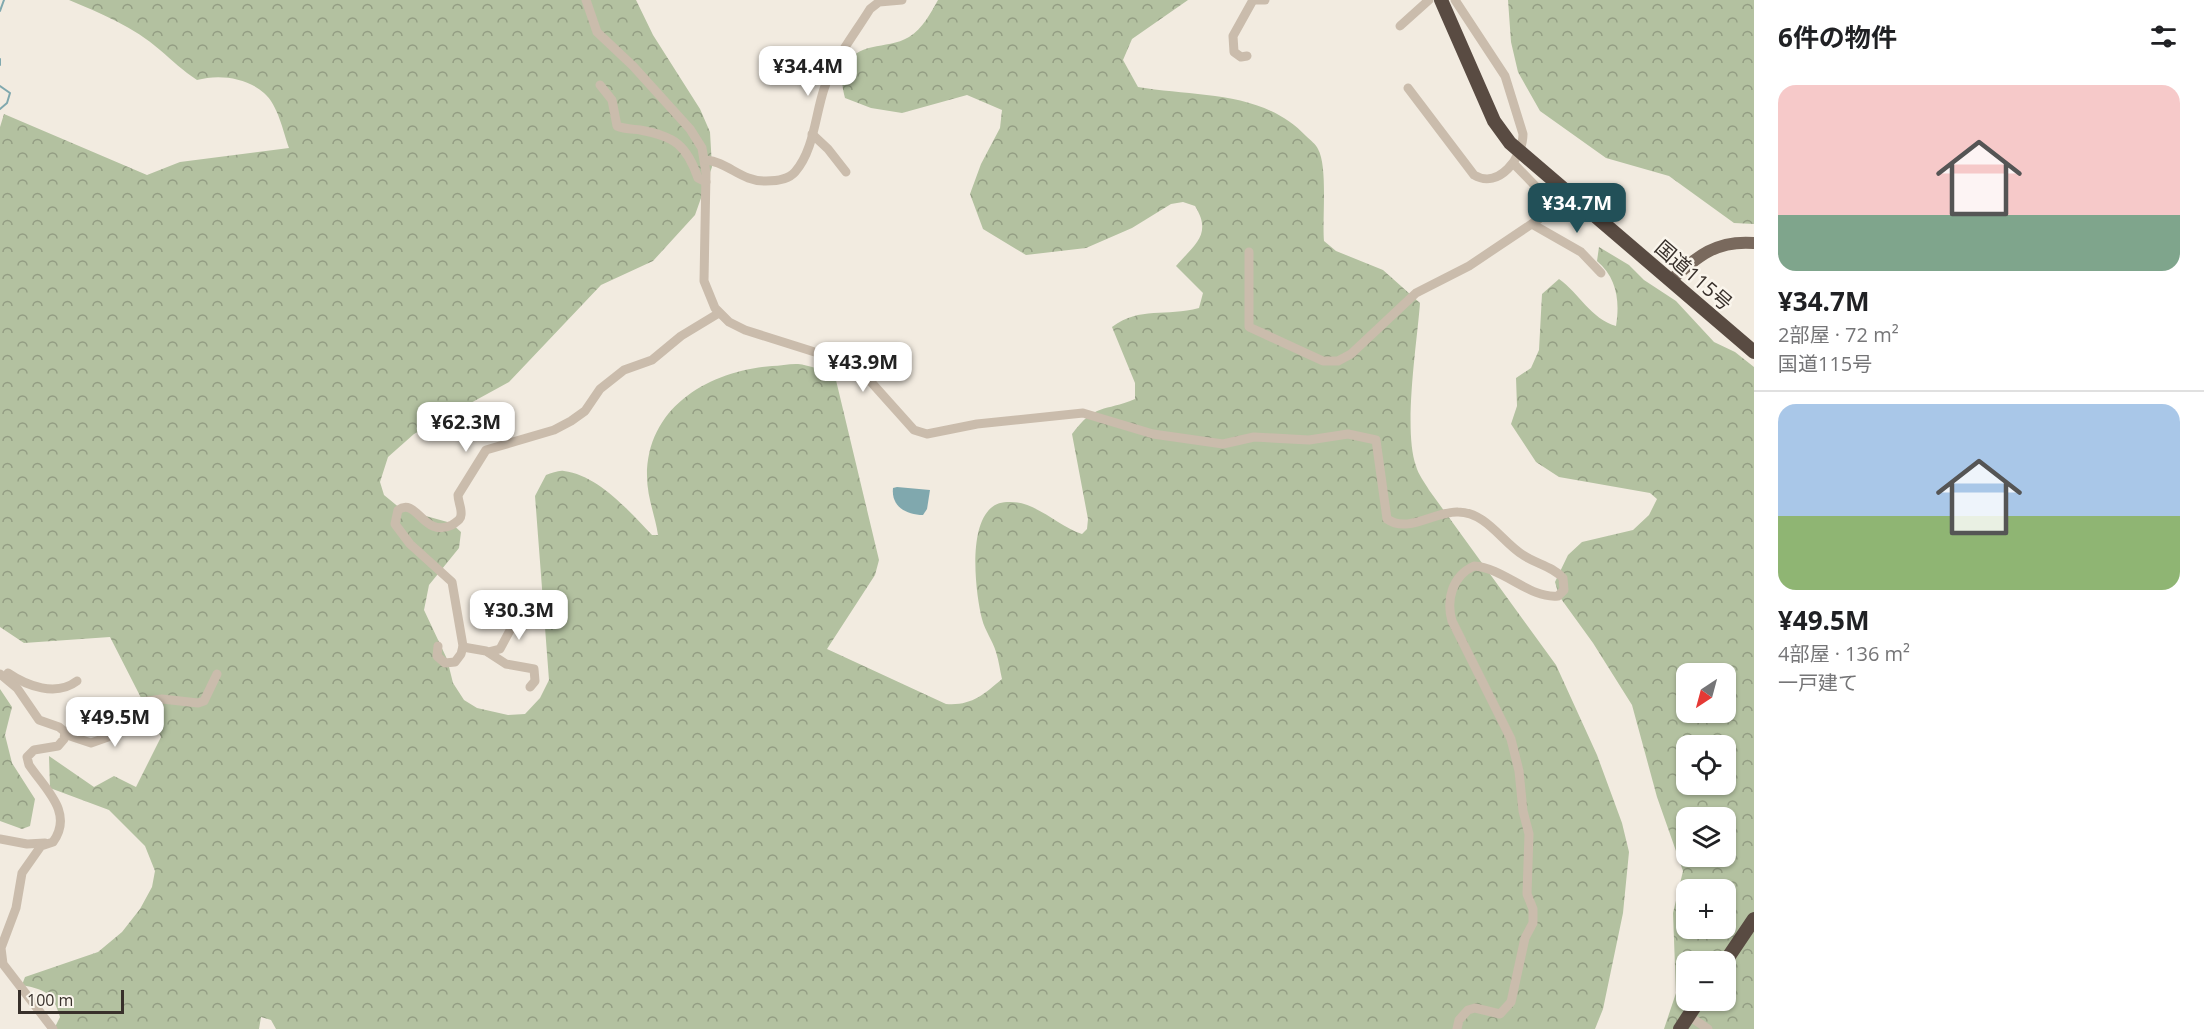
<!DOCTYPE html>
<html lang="ja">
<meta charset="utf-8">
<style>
:root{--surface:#fff;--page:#f2f2f2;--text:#202124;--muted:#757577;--line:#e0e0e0;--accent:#225058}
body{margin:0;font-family:"Open Sans","Noto Sans JP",sans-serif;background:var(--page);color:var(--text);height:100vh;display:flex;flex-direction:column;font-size:22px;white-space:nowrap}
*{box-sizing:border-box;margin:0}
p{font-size:20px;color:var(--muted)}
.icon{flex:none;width:33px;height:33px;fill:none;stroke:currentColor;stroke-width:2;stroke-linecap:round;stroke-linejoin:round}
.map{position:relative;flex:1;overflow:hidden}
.sheet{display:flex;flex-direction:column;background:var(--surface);width:450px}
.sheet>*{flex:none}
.needle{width:39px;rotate:216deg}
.tools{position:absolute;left:1676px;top:663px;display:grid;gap:12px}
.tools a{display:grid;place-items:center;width:60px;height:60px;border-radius:12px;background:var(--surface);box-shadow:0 2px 4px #0004;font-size:30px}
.scale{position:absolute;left:18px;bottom:15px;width:106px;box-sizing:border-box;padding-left:6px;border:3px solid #38302b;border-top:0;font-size:16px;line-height:21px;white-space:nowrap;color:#38302b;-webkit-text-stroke:4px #faf5ec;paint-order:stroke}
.price{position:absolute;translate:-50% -51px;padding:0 14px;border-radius:12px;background:#fff;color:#222;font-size:20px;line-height:39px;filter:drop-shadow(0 2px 3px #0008)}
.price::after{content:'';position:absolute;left:50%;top:36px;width:18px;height:14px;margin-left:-9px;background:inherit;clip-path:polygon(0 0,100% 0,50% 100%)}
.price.current{background:var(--accent);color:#fff}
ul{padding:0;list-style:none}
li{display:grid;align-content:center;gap:12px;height:318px;padding:0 24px}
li+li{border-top:2px solid var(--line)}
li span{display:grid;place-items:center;height:186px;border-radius:18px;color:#555}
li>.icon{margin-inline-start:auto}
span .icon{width:108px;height:108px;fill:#fffc;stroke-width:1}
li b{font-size:26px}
h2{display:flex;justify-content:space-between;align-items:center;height:72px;padding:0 24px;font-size:26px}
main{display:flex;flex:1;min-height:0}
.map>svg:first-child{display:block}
.forest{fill:url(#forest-crowns);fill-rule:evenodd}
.water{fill:#80a8ae}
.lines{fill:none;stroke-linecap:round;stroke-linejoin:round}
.stream{stroke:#80a8ae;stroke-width:2}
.minor{stroke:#cabcac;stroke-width:9}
.major{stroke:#79695d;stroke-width:12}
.highway{stroke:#594b42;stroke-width:14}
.labels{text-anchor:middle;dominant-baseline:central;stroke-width:5;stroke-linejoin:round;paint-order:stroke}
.street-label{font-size:20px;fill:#38302b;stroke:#faf5ec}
</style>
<main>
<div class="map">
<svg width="1754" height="1029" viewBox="0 0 1754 1029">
<defs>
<pattern id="forest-crowns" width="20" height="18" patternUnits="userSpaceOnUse" patternTransform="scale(1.5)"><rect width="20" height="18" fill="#b3c1a0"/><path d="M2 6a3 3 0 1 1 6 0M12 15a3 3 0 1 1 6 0" fill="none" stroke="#939d83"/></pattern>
</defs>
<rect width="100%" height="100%" fill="#f2ebe0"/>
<g class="forest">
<path d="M69,0H636L653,35L700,109L710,132L712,167L695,215L653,261L601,285L509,382L414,434L388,457L380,482L384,495L401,509L451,523L461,532L459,548L429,585L424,610L447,659L453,683L464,700L477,708L508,715L525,714L540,698L549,680L535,496L546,475C552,473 559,470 564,471C598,475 630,512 652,535H658C655,515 647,497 647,476C647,406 710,371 772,366C782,366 795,362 804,365C815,367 825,372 835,376L879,560L875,575L827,649L946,704C971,706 983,695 1002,679C1000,671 999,661 996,652C993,641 985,631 982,619C975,592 964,503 1007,502C1035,500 1057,526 1082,534L1087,529L1088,519L1072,434C1095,403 1104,412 1135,399V383L1112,327C1140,306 1166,317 1199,308L1203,293L1176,266C1194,245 1213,235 1195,206L1183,202L1171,204L1132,228L1086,248L1026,255L983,229L970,194L981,164L1000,128L1002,110L967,95L902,113L871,108L845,98C842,86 841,81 845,70C855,39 886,51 909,37C923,28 930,14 938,0H1188L1132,39L1123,60L1138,87C1196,97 1263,90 1306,136C1310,140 1316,144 1318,149C1328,167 1322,218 1324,241L1336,251L1383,270L1420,303C1417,344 1403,429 1416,466C1418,474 1425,483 1429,490L1556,665L1597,755L1622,823L1629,852L1623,913L1603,1009L1595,1029H276L271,1020L261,1017L259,1029H54L60,1017C53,993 46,990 22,985L25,977L98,952L122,932L140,909L152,887L155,871L145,846L109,810L50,788L49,756L94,787L114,776L136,787L161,737L110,637L24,643L0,627V127L4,114L147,175L180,162L289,148C283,131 278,105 264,93C246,77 218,74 197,80C182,70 173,61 160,50C134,27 100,13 69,0Z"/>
<polygon points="1508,0 1754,0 1754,224 1734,223 1669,176 1606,158 1540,111 1518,72 1511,42"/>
<path d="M1599,247L1629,265L1644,280L1676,301L1714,342L1735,352L1754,367V1029H1664L1676,993L1673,913L1683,871L1657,797L1632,705L1593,643L1559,596L1555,582L1568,555L1582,542L1633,530L1649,515L1657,499L1650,493L1559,477L1536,462L1511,424L1517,406L1516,378L1531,368L1539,350L1542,294L1559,279C1579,293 1591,319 1616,326C1620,301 1617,278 1597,261ZM1686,674H1725V712H1686ZM1686,746H1725V784H1686ZM1686,818H1725V856H1686ZM1686,890H1725V928H1686ZM1686,962H1725V1000H1686Z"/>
<polygon points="0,689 12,707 5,735 12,763 35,799 30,826 22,829 0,821"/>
</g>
<path class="water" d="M897,487L930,490L927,509L923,515C907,515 891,507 893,488Z"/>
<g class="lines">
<g class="stream">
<polyline points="0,11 4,0"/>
<polyline points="0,59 0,65"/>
<polyline points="0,86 10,93 7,103 0,109"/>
</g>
<g class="minor">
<path d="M586,0L597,32L633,66L690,129L702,148L706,173L704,281L715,308L729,322L745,330L840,360L871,382L914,430L927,434L977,424L1083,413L1153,434L1223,444L1254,437L1309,440L1348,434L1376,440L1387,519C1408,534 1435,511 1458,512C1486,512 1502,542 1523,555C1536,564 1552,566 1563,578L1564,590L1558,596C1530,599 1504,568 1474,566C1452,576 1446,600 1452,621L1511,739L1519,771L1523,811L1529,834L1527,894L1533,909V923L1525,938L1511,1002L1500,1014L1475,1008L1468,1010L1459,1020L1457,1029"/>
<polyline points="1256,0 1265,0"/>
<polyline points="1400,26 1429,0"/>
<polyline points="1247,56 1241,57 1234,52 1233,36 1253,0"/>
<path d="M600,85L612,100L617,126C624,129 632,129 640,130C675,136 687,146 698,178L706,182"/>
<path d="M1408,88L1474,175C1499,190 1523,157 1523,134L1505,76L1455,0"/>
<polyline points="812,134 828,149 846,172"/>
<path d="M706,160C728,162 742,182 766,181C776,181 788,180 795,172C814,150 815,116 824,89C833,61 854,35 870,9L879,2L902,0"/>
<polyline points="1532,224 1581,252 1601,273"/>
<polyline points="1249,252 1249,327 1323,361 1338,361 1351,354 1416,293 1469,266 1539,219 1547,209 1544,195 1514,164"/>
<path d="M438,646L437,656L445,663L455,662L461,654L463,646L452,582L410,544L395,524L398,510C417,496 423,539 452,525C456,522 461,520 461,515C462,508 458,502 458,495L486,450L554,430L571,421L585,411L600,389L624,370L652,360L681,336L719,313"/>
<polyline points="463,647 486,651 506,664 534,669 535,681 530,687"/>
<polyline points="488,652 500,649 523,606"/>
<path d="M8,673C27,686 56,697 77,681"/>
<polyline points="0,674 17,688 39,720 59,727 70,736 91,743 108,737 118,728 129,710 141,702 162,699 198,703 204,701 217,674"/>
<polyline points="0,839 27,844 45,843"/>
<polyline points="1689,1016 1708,1029"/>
<path d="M53,1029L3,964L1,948L16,908L22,873L41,846L53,842C74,813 46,790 29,765L27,757L34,750L58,746L64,739L65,732"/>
</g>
<path class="major" d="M1671,280C1698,256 1716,240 1754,243"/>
<g class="highway">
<polyline points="1441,0 1494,121 1510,143 1754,352"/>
<polyline points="1725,962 1754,919"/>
<polyline points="1680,1029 1699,1000"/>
</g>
</g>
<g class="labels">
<g class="street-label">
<text transform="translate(1694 275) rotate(41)">国道115号</text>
</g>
</g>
</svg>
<div class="tools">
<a><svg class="needle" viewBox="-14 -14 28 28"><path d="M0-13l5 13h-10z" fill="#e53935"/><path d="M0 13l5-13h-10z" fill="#757577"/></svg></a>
<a><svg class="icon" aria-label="locate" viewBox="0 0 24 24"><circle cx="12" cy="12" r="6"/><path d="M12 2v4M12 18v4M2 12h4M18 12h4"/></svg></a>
<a><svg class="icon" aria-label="layers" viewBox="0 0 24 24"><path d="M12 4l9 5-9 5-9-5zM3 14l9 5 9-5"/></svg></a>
<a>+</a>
<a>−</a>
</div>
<div class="scale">100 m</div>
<b class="price" style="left:808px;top:97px">¥34.4M</b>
<b class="price current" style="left:1577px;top:234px">¥34.7M</b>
<b class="price" style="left:863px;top:393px">¥43.9M</b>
<b class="price" style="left:466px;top:453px">¥62.3M</b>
<b class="price" style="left:519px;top:641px">¥30.3M</b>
<b class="price" style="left:115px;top:748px">¥49.5M</b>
</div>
<section class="sheet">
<h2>6件の物件<svg class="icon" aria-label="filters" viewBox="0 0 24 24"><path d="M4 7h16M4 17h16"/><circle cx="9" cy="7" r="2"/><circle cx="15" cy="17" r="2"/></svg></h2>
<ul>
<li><span style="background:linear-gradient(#f6c9c9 70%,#7fa58c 0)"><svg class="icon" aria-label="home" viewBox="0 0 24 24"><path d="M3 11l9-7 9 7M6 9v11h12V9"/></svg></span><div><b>¥34.7M</b><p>2部屋 · 72 m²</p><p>国道115号</p></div></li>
<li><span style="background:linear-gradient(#a9c7e8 60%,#8fb573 0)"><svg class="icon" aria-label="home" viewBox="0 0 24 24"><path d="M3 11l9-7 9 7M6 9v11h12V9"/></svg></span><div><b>¥49.5M</b><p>4部屋 · 136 m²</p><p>一戸建て</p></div></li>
</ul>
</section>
</main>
